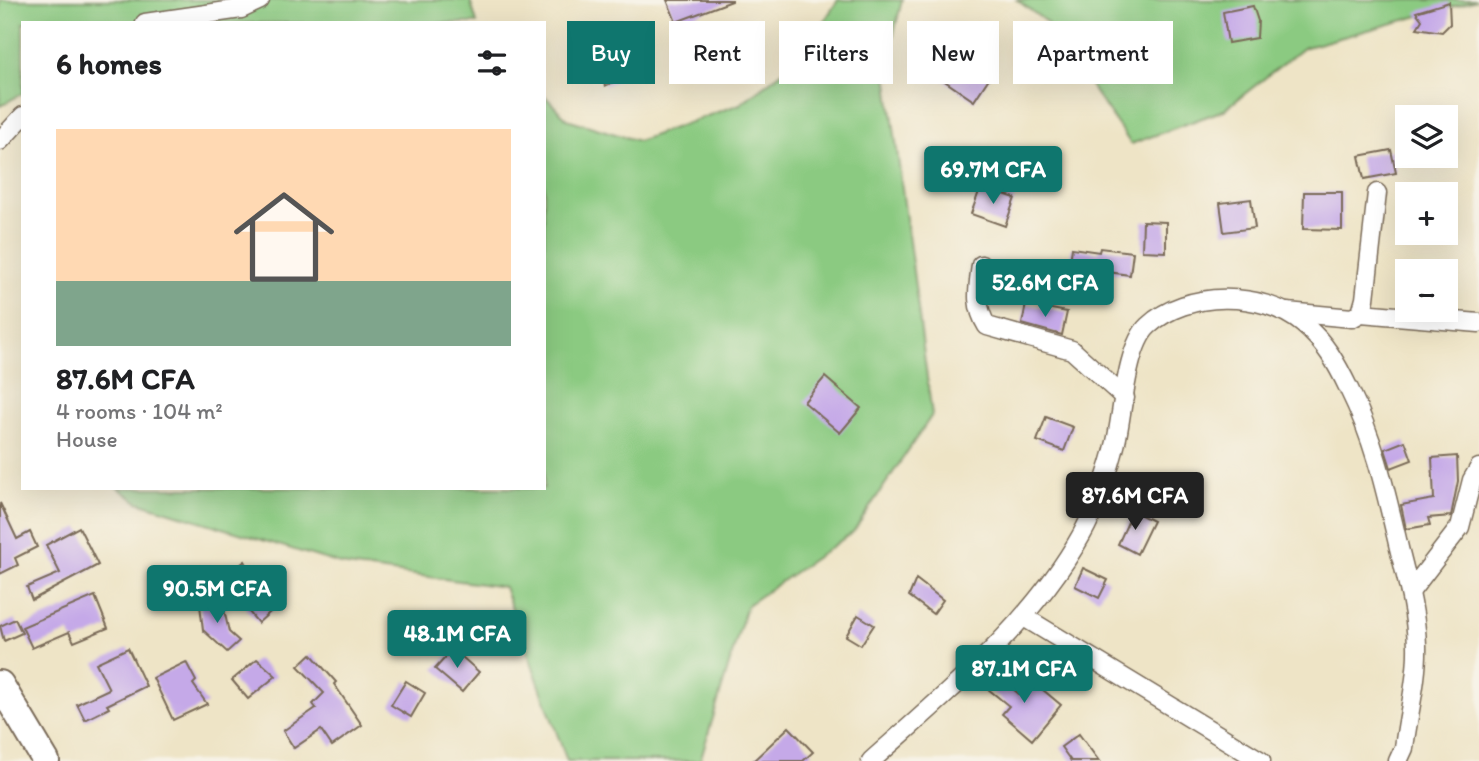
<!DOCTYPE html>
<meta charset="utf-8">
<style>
:root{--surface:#fff;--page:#f6f6f6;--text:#202124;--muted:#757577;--accent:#0f766e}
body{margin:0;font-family:Itim,sans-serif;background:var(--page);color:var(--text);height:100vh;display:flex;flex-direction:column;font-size:26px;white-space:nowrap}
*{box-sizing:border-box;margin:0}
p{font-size:23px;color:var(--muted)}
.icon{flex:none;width:38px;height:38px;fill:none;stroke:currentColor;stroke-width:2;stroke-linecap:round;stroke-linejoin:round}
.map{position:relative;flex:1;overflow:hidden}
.panel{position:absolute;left:21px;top:21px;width:525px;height:469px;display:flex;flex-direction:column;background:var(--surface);border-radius:0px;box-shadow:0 7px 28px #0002}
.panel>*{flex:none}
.banner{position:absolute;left:567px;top:21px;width:665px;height:63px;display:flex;gap:14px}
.fabs{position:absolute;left:1395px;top:105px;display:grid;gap:14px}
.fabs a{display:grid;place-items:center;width:63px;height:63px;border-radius:0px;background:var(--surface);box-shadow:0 7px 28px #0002;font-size:35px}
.price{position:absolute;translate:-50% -60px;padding:0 16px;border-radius:7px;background:var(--accent);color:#fff;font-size:23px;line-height:46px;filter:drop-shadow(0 2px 4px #0008)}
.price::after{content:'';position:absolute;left:50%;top:42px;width:21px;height:16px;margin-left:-10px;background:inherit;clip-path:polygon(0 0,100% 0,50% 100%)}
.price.current{background:#222;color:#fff}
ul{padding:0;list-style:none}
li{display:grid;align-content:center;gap:14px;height:371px;padding:0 35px}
li span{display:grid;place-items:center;height:217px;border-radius:0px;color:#555}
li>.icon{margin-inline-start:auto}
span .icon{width:126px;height:126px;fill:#fffc;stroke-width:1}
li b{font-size:30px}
h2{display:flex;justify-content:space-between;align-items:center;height:84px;padding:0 35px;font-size:30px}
.pill{padding:0 24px;border-radius:0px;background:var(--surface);box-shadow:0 7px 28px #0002;font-size:24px;line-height:63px}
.pill.current{background:var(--accent);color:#fff}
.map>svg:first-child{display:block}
.green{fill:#8bca81;stroke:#637a50;stroke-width:2}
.building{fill:#c5a9e8}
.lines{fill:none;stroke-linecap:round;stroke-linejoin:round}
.street-casing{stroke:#7a6b59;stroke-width:21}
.secondary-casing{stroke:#7a6b59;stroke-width:30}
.street{stroke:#fff;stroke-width:18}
.secondary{stroke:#fff;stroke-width:26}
</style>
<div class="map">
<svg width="1479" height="761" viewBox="0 0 1479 761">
<rect width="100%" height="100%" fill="#f7f3e8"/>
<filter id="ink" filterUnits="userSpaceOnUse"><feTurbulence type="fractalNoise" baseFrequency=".0143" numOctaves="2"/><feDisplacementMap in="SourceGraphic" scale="14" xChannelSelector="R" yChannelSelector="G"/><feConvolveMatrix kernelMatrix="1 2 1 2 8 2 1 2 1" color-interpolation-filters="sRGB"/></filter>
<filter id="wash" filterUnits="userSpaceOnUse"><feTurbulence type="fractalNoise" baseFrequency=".00686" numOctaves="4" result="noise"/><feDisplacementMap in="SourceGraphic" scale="28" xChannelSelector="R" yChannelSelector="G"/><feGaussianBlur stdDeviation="1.57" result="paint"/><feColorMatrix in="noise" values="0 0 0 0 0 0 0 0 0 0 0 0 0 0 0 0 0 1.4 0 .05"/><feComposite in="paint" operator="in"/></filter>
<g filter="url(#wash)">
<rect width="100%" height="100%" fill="#eee4c6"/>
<g class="green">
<polygon points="0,0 470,0 477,23 23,23 23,93 0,106"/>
<polygon points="838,0 902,0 886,67 932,415 853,532 747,605 700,761 567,761 504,587 347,566 138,502 118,488 544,488 544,95 567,119 638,141 740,104 800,58"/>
<polygon points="1017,0 1477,0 1303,48 1224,110 1131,144 1046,22"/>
</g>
<g id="blocks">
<g class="building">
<polygon points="667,0 732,0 732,1 676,22"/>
<polygon points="1449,2 1450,24 1442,32 1417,28 1422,20 1416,12"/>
<polygon points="1253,6 1258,21 1257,38 1228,43 1223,12"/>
<polygon points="956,44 995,69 974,101 936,75"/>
<polygon points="613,55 624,77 605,86 595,63"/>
<polygon points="1391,150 1396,173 1364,179 1359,156"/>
<polygon points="981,186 1015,198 1005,226 971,214"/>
<polygon points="1304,192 1342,192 1342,230 1303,229"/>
<polygon points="1251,199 1255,228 1224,232 1220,203"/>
<polygon points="1143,221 1166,222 1166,252 1142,251"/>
<polygon points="1072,248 1099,252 1100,248 1133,252 1130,275 1093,270 1092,280 1068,276"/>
<polygon points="1026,304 1067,312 1062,335 1022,324"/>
<polygon points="825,377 861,408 840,433 804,402"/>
<polygon points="1046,417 1073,427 1064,451 1037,441"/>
<polygon points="1405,441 1412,460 1391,468 1385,449"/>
<polygon points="1457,456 1458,481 1451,516 1428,518 1430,525 1406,529 1401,505 1434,499 1432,458"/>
<polygon points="0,503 17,539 30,532 37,547 15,558 18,565 0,574"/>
<polygon points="1133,511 1153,521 1137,554 1118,544"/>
<polygon points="79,527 98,565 32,600 27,587 60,573 46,545"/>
<polygon points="245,561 254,578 279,604 258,623 222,579"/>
<polygon points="1083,568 1108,580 1099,598 1075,586"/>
<polygon points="916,579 943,600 933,614 909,596"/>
<polygon points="95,596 108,628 74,642 69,632 32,648 22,627"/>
<polygon points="222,601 229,632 239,641 227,652 203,630 200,605"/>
<polygon points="858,615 874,625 861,645 846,636"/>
<polygon points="15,619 22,633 4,641 0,626"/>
<polygon points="128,648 146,686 107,705 109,708 85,720 77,704 109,689 96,663"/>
<polygon points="453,649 479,672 462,692 435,669"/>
<polygon points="311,654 336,682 334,684 362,725 332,746 321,730 294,748 283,731 316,708 313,704 324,693 298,666"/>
<polygon points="257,659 276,676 248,699 232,680"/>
<polygon points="186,662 196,681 193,684 207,704 173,720 153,678"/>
<polygon points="992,671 1019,694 1031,680 1061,705 1032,740 1002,714 1009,706 982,684"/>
<polygon points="406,681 425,693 411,717 391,705"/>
<polygon points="789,727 813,752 803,761 753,761"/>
<polygon points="1079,734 1099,761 1071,761 1061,747"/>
</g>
</g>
</g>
<g filter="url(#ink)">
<use href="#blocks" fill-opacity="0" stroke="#7a6b59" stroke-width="2"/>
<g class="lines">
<defs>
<g id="street">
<polyline points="145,23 241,9 260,0"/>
<polyline points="0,141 23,116"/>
<path d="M981,265C978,289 974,305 987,326L1072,350L1125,398"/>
<polyline points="1287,312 1352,318 1361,313 1365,299 1377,193"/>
<polyline points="1361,313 1479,323"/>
<polyline points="1410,592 1460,527 1472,480 1479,468"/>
<polyline points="1024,617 1261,761"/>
<path d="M871,761C947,693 1032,624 1082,534C1095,511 1110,468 1116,442C1123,412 1126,347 1148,326C1186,290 1263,290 1303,324C1325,342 1337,364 1349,389C1375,441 1386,493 1399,548C1407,580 1416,612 1417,645C1418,678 1408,715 1404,748L1398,761"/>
</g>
<polyline id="secondary" points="0,684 46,761"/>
</defs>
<use href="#street" class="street-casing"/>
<use href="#secondary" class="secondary-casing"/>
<use href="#street" class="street"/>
<use href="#secondary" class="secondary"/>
</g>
</g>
</svg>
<div class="fabs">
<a><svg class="icon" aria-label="layers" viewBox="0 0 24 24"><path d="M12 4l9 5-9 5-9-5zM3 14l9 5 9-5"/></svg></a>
<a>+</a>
<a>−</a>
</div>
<b class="price" style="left:993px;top:206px">69.7M CFA</b>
<b class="price" style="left:1045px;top:319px">52.6M CFA</b>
<b class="price current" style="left:1135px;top:532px">87.6M CFA</b>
<b class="price" style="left:217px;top:625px">90.5M CFA</b>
<b class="price" style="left:457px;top:670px">48.1M CFA</b>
<b class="price" style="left:1024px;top:705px">87.1M CFA</b>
<div class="banner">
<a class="pill current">Buy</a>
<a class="pill">Rent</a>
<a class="pill">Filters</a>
<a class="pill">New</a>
<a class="pill">Apartment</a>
</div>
<section class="panel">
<h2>6 homes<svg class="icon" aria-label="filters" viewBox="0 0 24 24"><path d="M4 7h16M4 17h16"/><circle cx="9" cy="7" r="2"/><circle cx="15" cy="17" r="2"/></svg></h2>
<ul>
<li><span style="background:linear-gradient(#ffd9b3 70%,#7fa58c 0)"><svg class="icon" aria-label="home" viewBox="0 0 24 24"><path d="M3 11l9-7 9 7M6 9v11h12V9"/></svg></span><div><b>87.6M CFA</b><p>4 rooms · 104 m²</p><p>House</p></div></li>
</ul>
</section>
</div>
